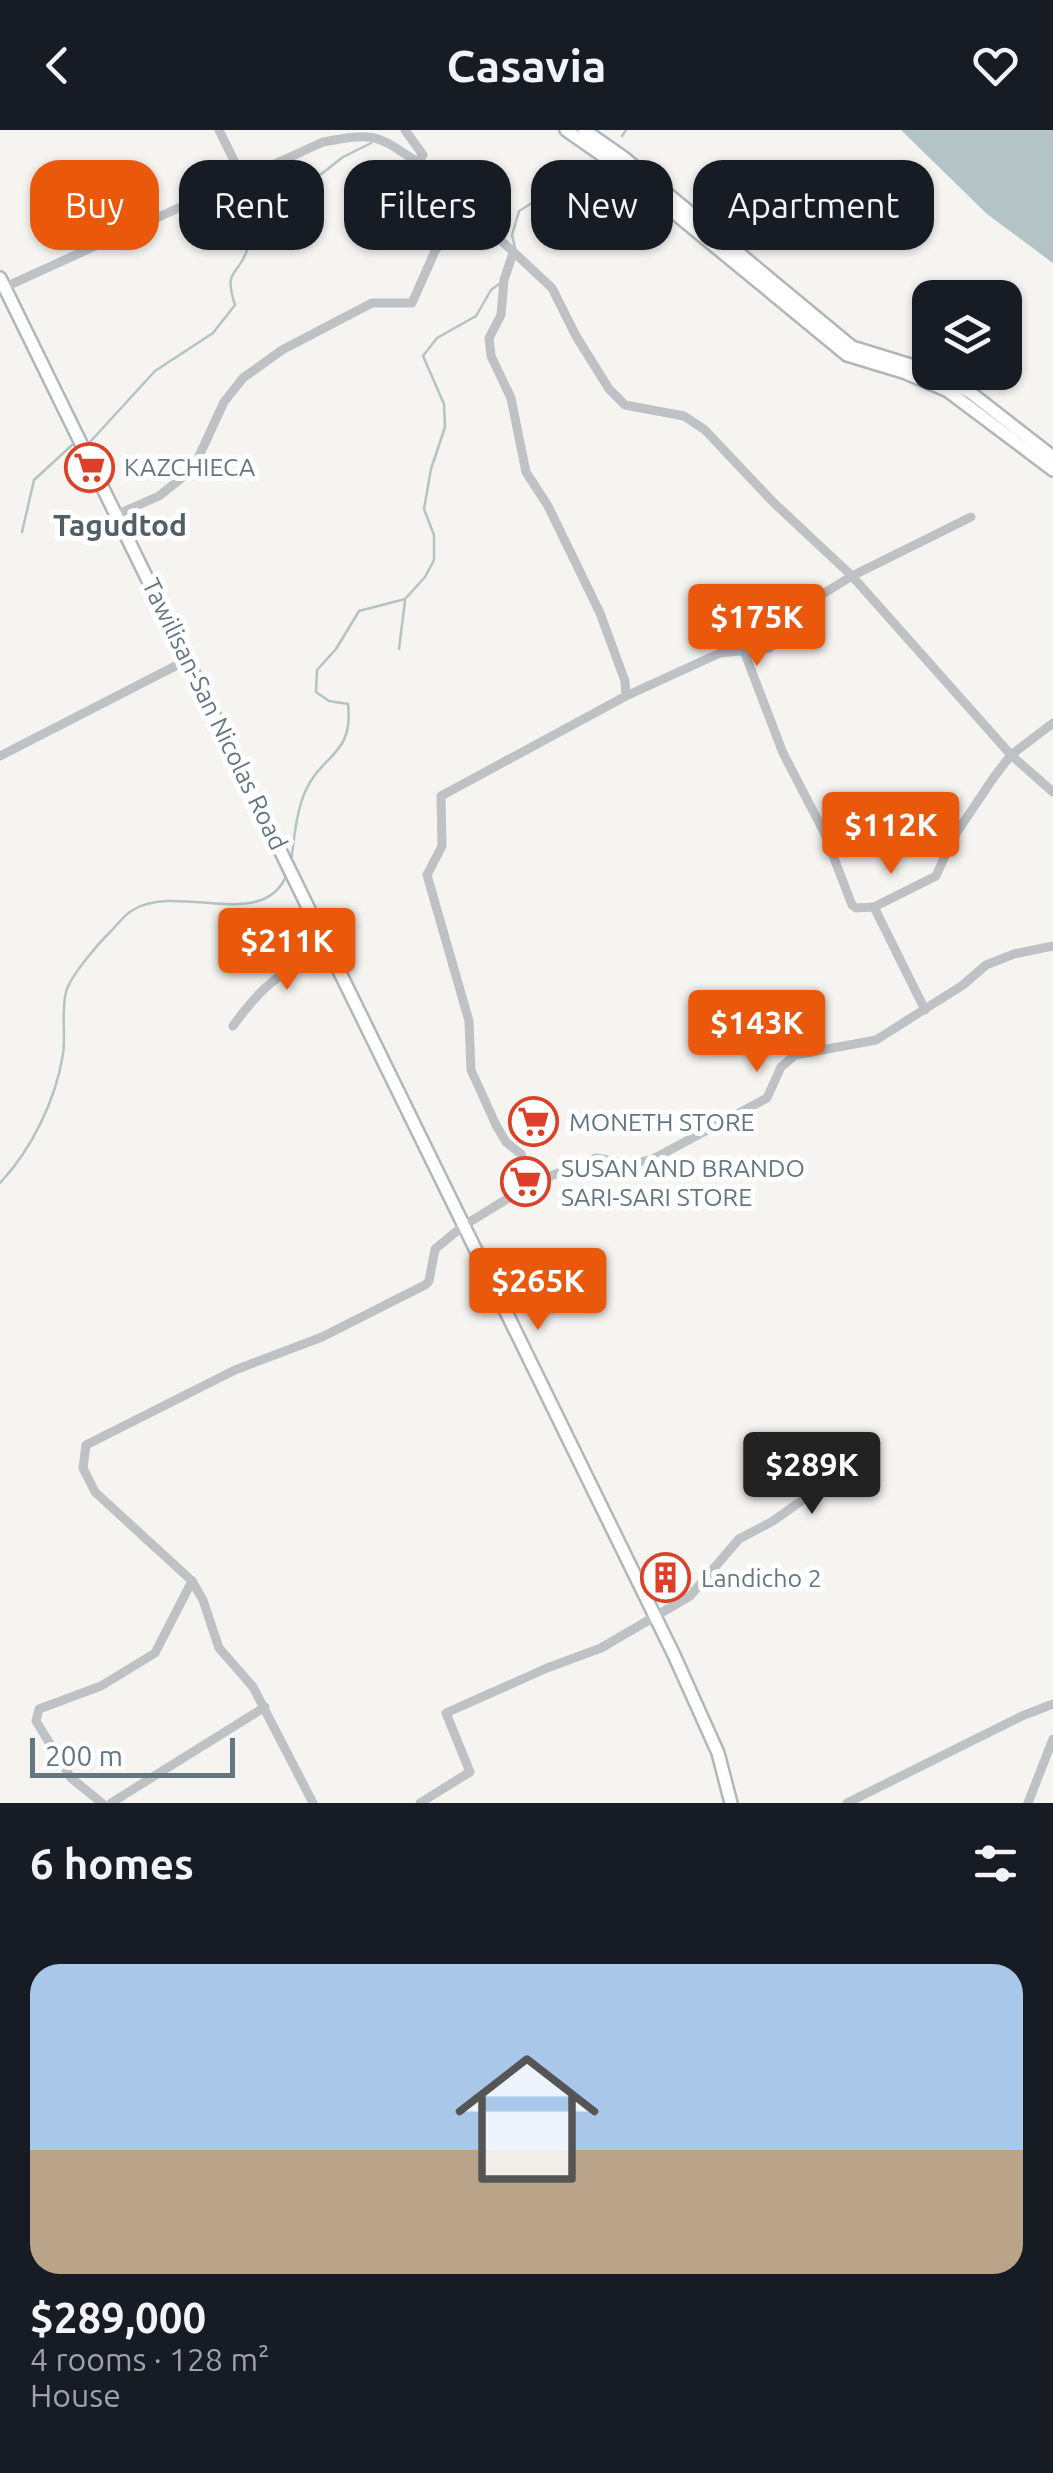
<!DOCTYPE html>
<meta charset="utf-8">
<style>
:root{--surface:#171b24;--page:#242831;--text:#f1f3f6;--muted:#9ea1a6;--accent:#ea580c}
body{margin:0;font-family:Ubuntu,sans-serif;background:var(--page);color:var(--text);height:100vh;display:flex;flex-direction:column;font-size:38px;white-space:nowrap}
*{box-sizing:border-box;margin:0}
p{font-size:32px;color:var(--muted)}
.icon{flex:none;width:55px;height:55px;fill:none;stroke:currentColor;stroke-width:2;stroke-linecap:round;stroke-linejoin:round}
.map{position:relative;height:1673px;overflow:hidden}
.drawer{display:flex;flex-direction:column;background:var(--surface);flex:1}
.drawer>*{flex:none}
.guide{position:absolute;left:30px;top:30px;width:995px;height:90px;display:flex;gap:20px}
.controls{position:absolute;left:912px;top:150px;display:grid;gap:20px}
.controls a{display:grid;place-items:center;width:110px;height:110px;border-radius:20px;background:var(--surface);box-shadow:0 2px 8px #0004;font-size:50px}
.scale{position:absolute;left:30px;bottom:25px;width:205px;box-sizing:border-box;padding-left:10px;border:5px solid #647781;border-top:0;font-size:28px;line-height:35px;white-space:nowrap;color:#647781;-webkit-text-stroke:8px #fff;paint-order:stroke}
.price{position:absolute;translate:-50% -85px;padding:0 22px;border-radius:10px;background:var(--accent);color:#fff;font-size:32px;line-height:65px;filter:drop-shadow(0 2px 5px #0008)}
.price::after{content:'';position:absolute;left:50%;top:60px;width:30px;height:22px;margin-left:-15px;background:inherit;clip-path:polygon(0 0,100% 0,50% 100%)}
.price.active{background:#222;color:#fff}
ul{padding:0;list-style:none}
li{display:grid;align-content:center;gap:20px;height:530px;padding:0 30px}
li span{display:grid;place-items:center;height:310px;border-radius:30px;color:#555}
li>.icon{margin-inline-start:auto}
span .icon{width:180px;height:180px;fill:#fffc;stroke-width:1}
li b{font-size:42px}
h2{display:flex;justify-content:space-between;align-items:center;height:120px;padding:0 30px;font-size:42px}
.chip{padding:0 35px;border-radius:30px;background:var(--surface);box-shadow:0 2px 8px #0004;font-size:35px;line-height:90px}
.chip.active{background:var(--accent);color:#fff}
header{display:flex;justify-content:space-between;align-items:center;height:130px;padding:0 30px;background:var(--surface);font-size:45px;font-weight:700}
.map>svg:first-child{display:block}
.water{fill:#b4c3c5}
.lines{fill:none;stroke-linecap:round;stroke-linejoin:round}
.stream{stroke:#b4c3c5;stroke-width:2.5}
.major-casing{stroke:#b1b6b9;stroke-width:16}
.minor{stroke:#bec2c5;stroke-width:9}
.major{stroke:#fff;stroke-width:11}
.labels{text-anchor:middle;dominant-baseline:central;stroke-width:10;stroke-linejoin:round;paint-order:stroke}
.poi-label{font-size:25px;fill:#647781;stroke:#fff;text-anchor:start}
.street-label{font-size:25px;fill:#647781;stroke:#fff}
.quarter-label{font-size:30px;font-weight:bold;fill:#525f66;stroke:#fff}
</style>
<header><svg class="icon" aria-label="back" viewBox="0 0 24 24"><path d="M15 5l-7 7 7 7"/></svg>Casavia<svg class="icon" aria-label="heart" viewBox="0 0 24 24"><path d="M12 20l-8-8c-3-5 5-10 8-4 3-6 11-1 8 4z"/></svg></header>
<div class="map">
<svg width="1053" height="1673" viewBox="0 0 1053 1673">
<rect width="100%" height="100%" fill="#f5f4f1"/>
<polygon class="water" points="901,0 1053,0 1053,133 987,84"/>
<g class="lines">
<g class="stream">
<polyline points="622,6 626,0"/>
<polyline points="515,118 512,105 519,81 599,31"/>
<path d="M90,312L155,241L213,203L235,175C223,137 238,148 247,120C250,110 249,95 250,85L311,52L343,27L371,13"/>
<polyline points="22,402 34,350 72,315"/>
<polyline points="399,519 405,471"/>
<path d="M291,732C294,710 296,683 305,662C321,624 354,626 348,574L329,571L316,562L317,540L336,519L359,481L405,469L425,447L434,430V405L424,379L431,339L445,297L444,274L423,226L437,208L476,186L491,160L499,154"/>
<path d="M0,1053C32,1019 56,969 63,924C66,904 61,881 66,862C70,846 99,813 111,801C118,794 125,784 133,780C179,752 264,803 287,744"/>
</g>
<defs>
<g id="major">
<polyline points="566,0 616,35 847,225 903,242 948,261 1053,340"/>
<polyline points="584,0 623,27 852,217 930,241"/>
<polyline points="0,148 674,1525 718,1623 731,1673"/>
<polyline points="933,242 971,263 1053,327"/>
</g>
</defs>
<use href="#major" class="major-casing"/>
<g class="minor">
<polyline points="219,0 243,49"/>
<polyline points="405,0 423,25 417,32"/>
<polyline points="513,123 504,150 501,185 489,208 491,226 511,268 526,342 548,376 600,483 625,551 626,566 441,666 442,716 427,745 469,891 471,940 496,995 506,1012 521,1024 533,1053"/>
<path d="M1,159L323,12C373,3 375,3 417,32L552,158L576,206L609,259L625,275L684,286L705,300L773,372L852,446L1011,625L1053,662"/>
<polyline points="118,384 159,366 193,339 224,272 243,248 282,220 372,173 412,173 436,119 475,88"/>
<polyline points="744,521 783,623 824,702 852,775 856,778 874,777"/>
<polyline points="626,566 720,523 769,518 794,501 813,470 852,446 971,387"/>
<polyline points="0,626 189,529"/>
<polyline points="925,880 874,777 936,746 953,708 994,647 1011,625 1053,593"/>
<path d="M233,896C266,850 281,844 328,817"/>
<polyline points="102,1673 71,1648 36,1591 39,1579 101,1556 155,1523 192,1451"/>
<polyline points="111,1673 265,1577"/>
<polyline points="313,1673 253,1557 219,1518 203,1470 192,1451 95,1362 83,1338 86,1315 235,1240 322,1207 425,1155 429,1151 435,1119 463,1096 533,1053 596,1028 633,1034 653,1029 767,968 781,937 795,925 876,910 963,855 986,835 1014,824 1053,816"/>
<polyline points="420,1673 470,1642 446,1583 547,1538 601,1518 690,1466 739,1409 773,1391 828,1352"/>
<polyline points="847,1673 1022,1586 1053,1574"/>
<polyline points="1028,1673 1053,1609"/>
</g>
<use href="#major" class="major"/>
</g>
<defs>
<symbol id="supermarket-ring" viewBox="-11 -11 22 22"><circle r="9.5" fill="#fff" stroke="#dc4029" stroke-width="1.5"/><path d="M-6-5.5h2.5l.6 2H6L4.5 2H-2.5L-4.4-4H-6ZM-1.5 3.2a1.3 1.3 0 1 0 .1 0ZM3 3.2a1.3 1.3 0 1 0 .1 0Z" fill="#dc4029"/></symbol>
<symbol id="building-ring" viewBox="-11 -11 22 22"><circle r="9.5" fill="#fff" stroke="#dc4029" stroke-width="1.5"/><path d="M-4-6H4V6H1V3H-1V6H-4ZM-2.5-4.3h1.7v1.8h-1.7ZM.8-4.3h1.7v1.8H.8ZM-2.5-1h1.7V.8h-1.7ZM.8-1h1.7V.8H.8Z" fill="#dc4029"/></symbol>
</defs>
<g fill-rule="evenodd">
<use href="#supermarket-ring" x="62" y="310" width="55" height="55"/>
<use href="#supermarket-ring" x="506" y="964" width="55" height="55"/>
<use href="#supermarket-ring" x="498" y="1024" width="55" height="55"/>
<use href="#building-ring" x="638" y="1420" width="55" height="55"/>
</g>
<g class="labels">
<g class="poi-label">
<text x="124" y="337">KAZCHIECA</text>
<text x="569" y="992">MONETH STORE</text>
<text x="561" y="1038">SUSAN AND BRANDO<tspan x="561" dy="29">SARI-SARI STORE</tspan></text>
<text x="701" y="1448">Landicho 2</text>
</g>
<g class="street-label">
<text transform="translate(215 584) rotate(64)">Tawilisan-San Nicolas Road</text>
</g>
<g class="quarter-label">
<text x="120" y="395">Tagudtod</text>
</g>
</g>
</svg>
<div class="controls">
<a><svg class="icon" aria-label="layers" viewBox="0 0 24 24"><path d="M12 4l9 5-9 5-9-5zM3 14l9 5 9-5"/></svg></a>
</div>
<div class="scale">200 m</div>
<b class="price" style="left:757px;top:539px">$175K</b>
<b class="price" style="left:891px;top:747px">$112K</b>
<b class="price" style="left:287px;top:863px">$211K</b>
<b class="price" style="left:757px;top:945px">$143K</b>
<b class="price" style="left:538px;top:1203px">$265K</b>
<b class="price active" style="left:812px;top:1387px">$289K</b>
<div class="guide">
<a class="chip active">Buy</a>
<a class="chip">Rent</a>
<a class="chip">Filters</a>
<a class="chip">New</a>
<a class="chip">Apartment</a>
</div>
</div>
<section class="drawer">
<h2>6 homes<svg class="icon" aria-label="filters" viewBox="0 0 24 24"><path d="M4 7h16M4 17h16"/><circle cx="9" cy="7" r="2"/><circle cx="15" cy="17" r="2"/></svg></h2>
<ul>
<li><span style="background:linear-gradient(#a9c7e8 60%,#b9a48a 0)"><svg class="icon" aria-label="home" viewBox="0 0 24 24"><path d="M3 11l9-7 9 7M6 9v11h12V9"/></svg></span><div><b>$289,000</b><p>4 rooms · 128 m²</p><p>House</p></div></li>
</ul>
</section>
